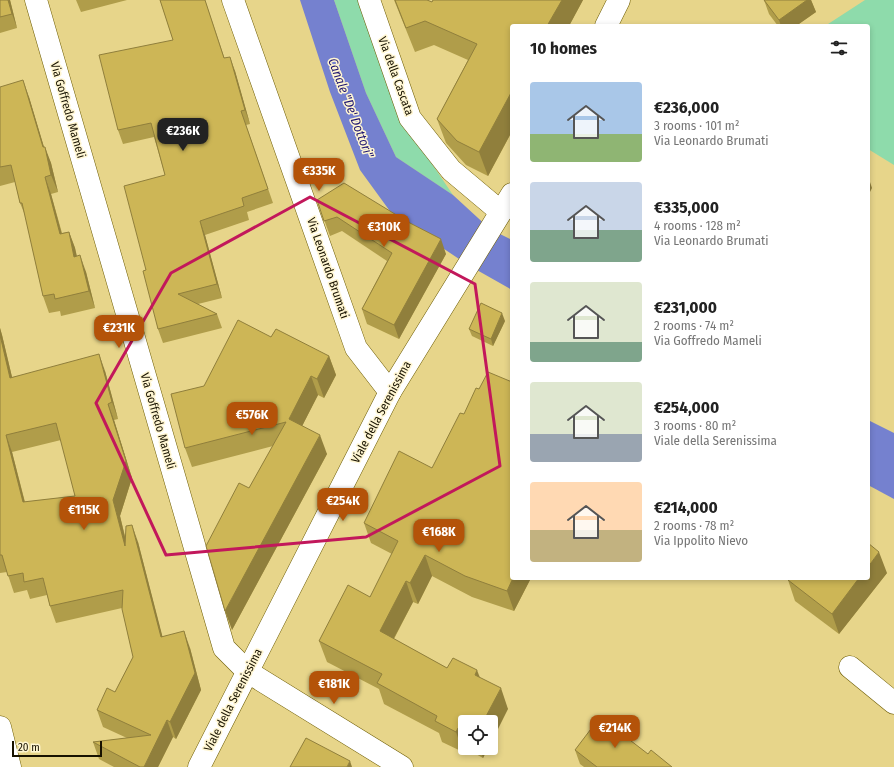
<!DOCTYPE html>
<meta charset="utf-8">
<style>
:root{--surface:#fff;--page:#f2f2f2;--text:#222;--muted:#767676;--accent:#b45309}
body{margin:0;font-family:"Fira Sans Condensed",sans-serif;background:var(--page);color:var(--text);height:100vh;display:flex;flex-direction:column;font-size:15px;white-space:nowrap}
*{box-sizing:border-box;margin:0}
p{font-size:13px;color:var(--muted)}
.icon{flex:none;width:22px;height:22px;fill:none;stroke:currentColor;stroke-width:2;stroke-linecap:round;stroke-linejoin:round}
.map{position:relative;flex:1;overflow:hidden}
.panel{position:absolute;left:510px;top:24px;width:360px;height:556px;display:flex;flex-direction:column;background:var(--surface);border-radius:4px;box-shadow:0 2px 6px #0003}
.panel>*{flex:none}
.tools{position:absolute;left:458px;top:715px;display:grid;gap:8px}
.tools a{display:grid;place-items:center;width:40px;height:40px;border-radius:4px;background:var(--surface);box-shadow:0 2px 6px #0003;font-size:20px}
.scale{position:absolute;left:12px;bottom:10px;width:90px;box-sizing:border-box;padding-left:4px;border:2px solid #181200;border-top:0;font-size:11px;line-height:14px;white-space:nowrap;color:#181200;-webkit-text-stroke:3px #fff6d2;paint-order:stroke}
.price{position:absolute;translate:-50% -34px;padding:0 9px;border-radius:8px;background:var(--accent);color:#fff;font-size:13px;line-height:26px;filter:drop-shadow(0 1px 2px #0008)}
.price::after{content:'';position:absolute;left:50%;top:24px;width:12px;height:9px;margin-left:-6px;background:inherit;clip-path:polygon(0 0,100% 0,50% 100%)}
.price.selected{background:#222;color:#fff}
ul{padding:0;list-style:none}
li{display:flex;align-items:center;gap:12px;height:100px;padding:0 20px}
li span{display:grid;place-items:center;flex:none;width:112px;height:80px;border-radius:4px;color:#555}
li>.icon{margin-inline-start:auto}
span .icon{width:48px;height:48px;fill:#fffc;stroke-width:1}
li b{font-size:17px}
h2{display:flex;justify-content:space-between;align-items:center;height:48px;padding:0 20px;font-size:17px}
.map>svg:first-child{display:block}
.green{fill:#8edbab}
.water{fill:#7581cf}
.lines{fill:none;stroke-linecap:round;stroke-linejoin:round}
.minor-casing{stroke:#6d5c03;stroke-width:23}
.minor{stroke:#fff;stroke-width:22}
.wall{fill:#b09d4a;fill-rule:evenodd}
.shaded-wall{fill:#907f3c}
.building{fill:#cdb656;stroke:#907f3c;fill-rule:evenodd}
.marked{fill:none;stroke:#c2185b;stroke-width:3;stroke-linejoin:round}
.labels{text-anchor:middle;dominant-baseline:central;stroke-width:3;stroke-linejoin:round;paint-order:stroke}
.street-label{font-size:12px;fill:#181200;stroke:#fff6d2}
.water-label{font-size:13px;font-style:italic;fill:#1e1571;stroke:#fff6d2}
</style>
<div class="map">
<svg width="894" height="767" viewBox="0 0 894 767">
<rect width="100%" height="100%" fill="#e7d58a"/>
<g class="green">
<polygon points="334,0 360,0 401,118 453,195 396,157 366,93"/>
<polygon points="865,0 894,0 894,165 868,149 868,26 825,26"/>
</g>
<g class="water">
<polygon points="300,0 334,0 366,93 396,157 453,195 490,229 512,240 512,290 468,265 392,214 360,170 330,92"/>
<polygon points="868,420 894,433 894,499 868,485"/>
</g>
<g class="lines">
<defs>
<g id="minor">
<polyline points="36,0 224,648 248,672 402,767"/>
<polyline points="233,0 356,348 390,392"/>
<polyline points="369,0 410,118 451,170 501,212"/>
<polyline points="606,26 619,0"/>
<polyline points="850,667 894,703"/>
<polyline points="0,727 10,767"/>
<polyline points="199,767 390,392 512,194"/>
</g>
</defs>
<use href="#minor" class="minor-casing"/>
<use href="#minor" class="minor"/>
</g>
<g class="wall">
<polygon points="0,0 10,0 17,28 0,33"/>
<polygon points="76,0 127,0 81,12"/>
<polygon points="160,0 205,0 224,58 235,71 250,124 246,125 273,203 247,212 249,220 205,235 222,298 198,304 217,314 222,328 163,343 158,329 146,270 165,175 154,137 123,144 118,130 173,40"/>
<polygon points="394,0 427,0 432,2 433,0 583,0 488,176 466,165 446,143 437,119 468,60 434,45 415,52"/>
<polygon points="764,0 811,0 816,12 796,26 778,26 769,14"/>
<polygon points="0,87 29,97 44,147 51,163 58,192 51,194 62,233 69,232 75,248 76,256 86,272 95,308 61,316 60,311 49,313 43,296 25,215 20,203 15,182 0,186"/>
<polygon points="317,200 446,254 399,339 367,324 362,309 387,261 342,231 330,236"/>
<polygon points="505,321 493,346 472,336 469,329"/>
<path d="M0,328L2,335L12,377L105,371L118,419L114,420L132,478L120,516L126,540L138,542L162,636L190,648L201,690L176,739L173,737L158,767H114L99,759L93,742L127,738L103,727L97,710L115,692L133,657L122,608L56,623L50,606L47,595L30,599L27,590L14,593L7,572L0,573ZM61,440L75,496L25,502L12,452Z"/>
<polygon points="271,337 329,356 336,375 324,398 318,395 302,426 327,454 232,630 249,488 273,446 192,467 185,448 204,386"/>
<polygon points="364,523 512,578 531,578 514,611 472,597 432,576 418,604 413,602 394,639 447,668 480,678 508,709 465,722 465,748 488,748 483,758 465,748 463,752 442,742 439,733 384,704 379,689 327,662 319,641 370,597 392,554 371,543"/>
<polygon points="887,573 839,634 795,601 788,580"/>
<polygon points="575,750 648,754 672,767 584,767 580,764"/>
</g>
<g class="shaded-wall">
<polygon points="8,0 10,0 17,28 12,14"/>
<polygon points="205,0 229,72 224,58"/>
<polygon points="562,0 583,0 569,26 547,26"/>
<polygon points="807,0 811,0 816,12 796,26 781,26 779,20"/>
<polygon points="230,57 235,71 250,124 245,110"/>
<polygon points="23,80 29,97 46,154 45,147 51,163 58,192 51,175"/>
<polygon points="512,91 512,131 488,176 479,152"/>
<polygon points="868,176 872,188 868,196"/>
<polygon points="45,177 51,194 66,250 60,234"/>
<polygon points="200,221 205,235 222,298 217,284"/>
<polygon points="69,232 75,248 81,273 74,257"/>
<polygon points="441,239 446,254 399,339 394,325"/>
<polygon points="80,255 86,272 95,308 89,291"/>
<polygon points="502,313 505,321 493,346 491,339"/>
<polygon points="0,328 2,335 16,394 10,378 0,335"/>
<polygon points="99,354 105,371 118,419 112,402"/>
<polygon points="329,356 336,375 324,398 317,379"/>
<polygon points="311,376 318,395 296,438 289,419"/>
<polygon points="108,404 114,420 132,478 120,516 131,563 125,546 113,500"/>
<polygon points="6,435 12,452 29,519 23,502"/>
<polygon points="320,435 327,454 232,630 225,611"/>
<polygon points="132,525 138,542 167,654 161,637"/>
<polygon points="879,552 887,573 839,634 832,614 859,578 868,578 868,567"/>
<polygon points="425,555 432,576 418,604 410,583"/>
<polygon points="513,578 531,578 514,611 507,591"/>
<polygon points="406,581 413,602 387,651 380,631"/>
<polygon points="184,631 190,648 201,690 176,739 170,722"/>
<polygon points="477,670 485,691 475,675"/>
<polygon points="501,688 508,709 491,743 491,722 483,722"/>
<polygon points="167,720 173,737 158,767 144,767"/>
<polygon points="458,728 465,748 463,752 456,732"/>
<polygon points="480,748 488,748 483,758"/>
<polygon points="350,761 352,767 347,767"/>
</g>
<g class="building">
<polygon points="0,0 8,0 12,14 0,17"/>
<polygon points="160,0 205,0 224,58 230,57 245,110 241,111 268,189 242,198 244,206 200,221 217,284 178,294 217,314 158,329 143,271 146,270 124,186 165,175 151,123 118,130 99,55 173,40"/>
<polygon points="395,0 427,0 432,2 433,0 562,0 547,26 512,26 512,91 479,152 457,141 437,119 477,44 425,21 406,28"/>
<polygon points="764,0 807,0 779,20"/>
<polygon points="23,80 43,147 45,147 51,175 45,177 60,234 69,232 74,257 80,255 89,291 55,299 54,294 43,296 22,203 20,203 11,165 0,167 0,87"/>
<polygon points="344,183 408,222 441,239 394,325 362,309 392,253 337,217 324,221 317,200"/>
<polygon points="481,303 502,313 491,339 469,329"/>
<polygon points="238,320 271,337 276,329 329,356 317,379 311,376 289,419 320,435 225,611 206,546 239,483 249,488 286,422 185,448 171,394 204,386"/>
<path d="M0,335L10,378L99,354L112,402L108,404L126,461L113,500L125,546L126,526L132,525L161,637L184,631L195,673L170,722L167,720L144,767H140L93,742L151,735L97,710L107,688L115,692L133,657L122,609L123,590L50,606L43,578L24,582L23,573L8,576L2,555H0ZM56,423L75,496L23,502L6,435Z"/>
<polygon points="488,372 512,382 512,578 513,578 507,591 465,576 425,555 410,583 406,581 380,631 447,668 453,658 477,670 475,675 501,688 483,722 465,722 465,731 458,728 456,732 435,721 437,716 377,683 382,674 319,641 348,585 370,597 398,541 364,523 399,451 432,468 460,413 464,414 476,388 479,389"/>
<polygon points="868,543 879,552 868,567"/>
<polygon points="789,578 859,578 832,614 788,580"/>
<polygon points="600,717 648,754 651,750 672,767 597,767 575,750"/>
<polygon points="306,738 350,761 347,767 290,767"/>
</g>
<path class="marked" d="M310,197L475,284L500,466L366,537L166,555L96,403L171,273Z"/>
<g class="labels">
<g class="street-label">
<text transform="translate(396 76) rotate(70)">Via della Cascata</text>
<text transform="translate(68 110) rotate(74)">Via Goffredo Mameli</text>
<text transform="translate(328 268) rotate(71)">Via Leonardo Brumati</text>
<text transform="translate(381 412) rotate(-62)">Viale della Serenissima</text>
<text transform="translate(158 421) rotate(74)">Via Goffredo Mameli</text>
<text transform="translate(233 700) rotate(-63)">Viale della Serenissima</text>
</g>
<g class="water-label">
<text transform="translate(351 108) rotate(69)">Canale "De' Dottori"</text>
</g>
</g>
</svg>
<div class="tools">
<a><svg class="icon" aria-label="locate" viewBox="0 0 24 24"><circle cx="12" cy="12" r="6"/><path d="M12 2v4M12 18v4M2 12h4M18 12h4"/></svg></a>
</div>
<div class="scale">20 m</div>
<b class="price selected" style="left:183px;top:152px">€236K</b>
<b class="price" style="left:319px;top:192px">€335K</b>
<b class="price" style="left:384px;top:248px">€310K</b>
<b class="price" style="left:119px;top:349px">€231K</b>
<b class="price" style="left:252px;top:436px">€576K</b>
<b class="price" style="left:343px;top:522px">€254K</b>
<b class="price" style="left:84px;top:531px">€115K</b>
<b class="price" style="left:439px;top:553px">€168K</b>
<b class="price" style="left:334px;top:705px">€181K</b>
<b class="price" style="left:615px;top:749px">€214K</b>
<section class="panel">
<h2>10 homes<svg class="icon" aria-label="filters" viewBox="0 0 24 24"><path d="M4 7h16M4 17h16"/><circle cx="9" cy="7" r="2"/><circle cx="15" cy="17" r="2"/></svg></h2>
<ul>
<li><span style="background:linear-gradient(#a9c7e8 65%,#8fb573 0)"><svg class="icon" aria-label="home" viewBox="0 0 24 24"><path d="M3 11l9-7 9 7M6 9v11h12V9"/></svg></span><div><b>€236,000</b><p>3 rooms · 101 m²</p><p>Via Leonardo Brumati</p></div></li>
<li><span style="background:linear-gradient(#c9d6e8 60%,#7fa58c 0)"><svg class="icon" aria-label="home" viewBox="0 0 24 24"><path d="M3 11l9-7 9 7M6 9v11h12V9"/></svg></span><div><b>€335,000</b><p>4 rooms · 128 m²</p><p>Via Leonardo Brumati</p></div></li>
<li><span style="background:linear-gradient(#dfe7d0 75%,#7fa58c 0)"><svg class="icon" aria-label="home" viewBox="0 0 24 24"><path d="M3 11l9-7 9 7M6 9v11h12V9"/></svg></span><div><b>€231,000</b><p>2 rooms · 74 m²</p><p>Via Goffredo Mameli</p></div></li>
<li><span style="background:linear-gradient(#dfe7d0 65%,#9aa5b1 0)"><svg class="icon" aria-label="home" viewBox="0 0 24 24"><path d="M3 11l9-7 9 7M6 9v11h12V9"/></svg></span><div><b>€254,000</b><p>3 rooms · 80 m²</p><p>Viale della Serenissima</p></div></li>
<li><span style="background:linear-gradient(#ffd9b3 60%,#c2b280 0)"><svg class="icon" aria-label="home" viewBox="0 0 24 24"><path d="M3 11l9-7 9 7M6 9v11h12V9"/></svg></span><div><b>€214,000</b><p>2 rooms · 78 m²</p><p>Via Ippolito Nievo</p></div></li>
</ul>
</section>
</div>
